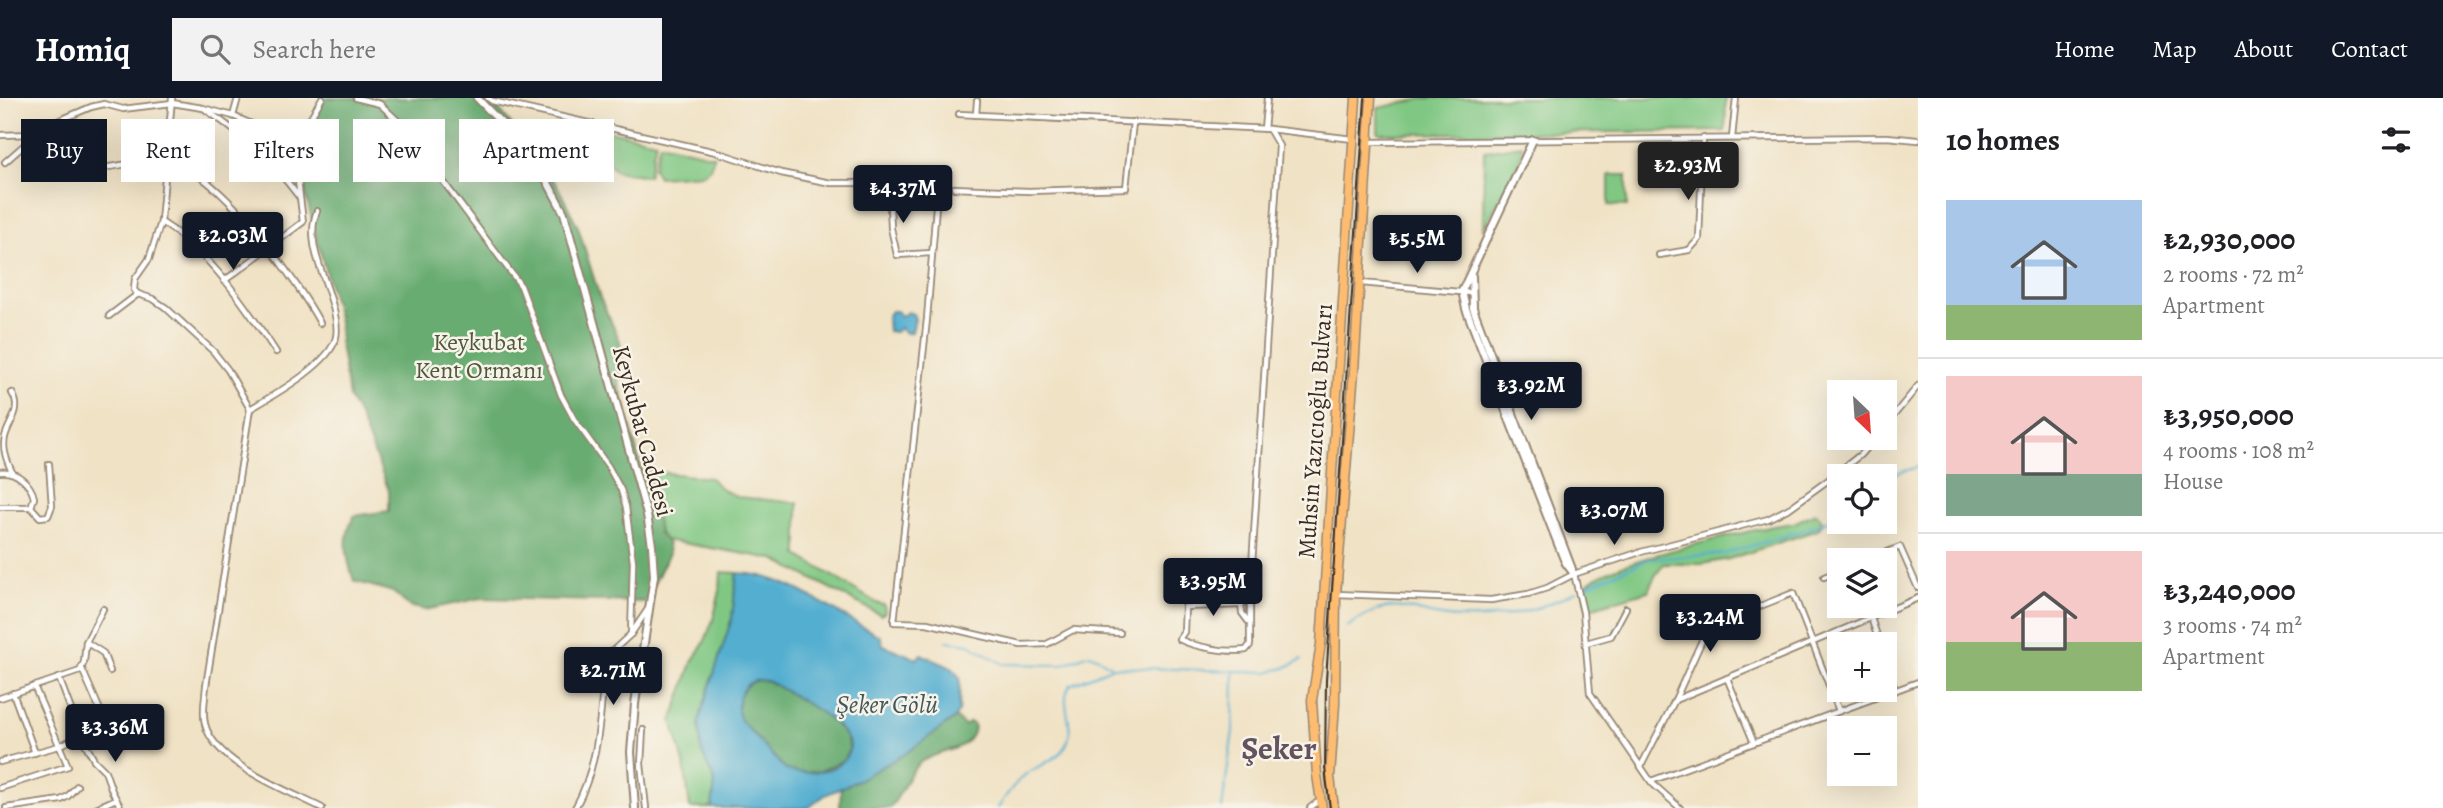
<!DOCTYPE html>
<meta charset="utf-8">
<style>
:root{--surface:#fff;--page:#f2f2f2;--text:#202124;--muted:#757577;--line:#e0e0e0;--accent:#111827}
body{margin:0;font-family:Alegreya,serif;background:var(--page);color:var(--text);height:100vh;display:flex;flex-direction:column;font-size:26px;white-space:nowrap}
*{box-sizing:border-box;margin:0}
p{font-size:23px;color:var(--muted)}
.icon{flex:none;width:38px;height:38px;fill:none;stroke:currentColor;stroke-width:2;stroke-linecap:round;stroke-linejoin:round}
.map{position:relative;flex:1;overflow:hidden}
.drawer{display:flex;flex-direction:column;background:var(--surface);width:525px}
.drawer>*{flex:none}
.banner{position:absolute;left:21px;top:21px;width:665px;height:63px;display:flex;gap:14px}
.needle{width:46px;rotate:155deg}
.fabs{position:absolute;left:1827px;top:282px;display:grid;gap:14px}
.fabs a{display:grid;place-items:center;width:70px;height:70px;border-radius:0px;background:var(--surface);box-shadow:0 7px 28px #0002;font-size:35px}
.price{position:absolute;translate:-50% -60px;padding:0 16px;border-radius:7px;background:var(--accent);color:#fff;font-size:23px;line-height:46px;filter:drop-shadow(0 2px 4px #0008)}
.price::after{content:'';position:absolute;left:50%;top:42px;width:21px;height:16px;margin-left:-10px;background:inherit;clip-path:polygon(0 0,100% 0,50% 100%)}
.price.active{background:#222;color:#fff}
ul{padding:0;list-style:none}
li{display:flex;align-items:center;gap:21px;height:175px;padding:0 28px}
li+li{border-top:2px solid var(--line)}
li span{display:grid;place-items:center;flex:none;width:196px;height:140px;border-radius:0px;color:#555}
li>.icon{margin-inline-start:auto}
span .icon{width:84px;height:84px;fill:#fffc;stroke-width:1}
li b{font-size:30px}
h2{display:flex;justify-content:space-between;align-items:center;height:84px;padding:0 28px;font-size:30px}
.chip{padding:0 24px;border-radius:0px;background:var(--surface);box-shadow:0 7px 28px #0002;font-size:24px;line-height:63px}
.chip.active{background:var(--accent);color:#fff}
header{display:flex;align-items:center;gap:42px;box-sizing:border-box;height:98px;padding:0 35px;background:var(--accent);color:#fff}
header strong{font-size:33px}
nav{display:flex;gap:38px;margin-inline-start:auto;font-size:24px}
.search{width:490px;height:63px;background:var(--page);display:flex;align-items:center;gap:18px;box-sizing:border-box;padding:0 24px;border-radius:0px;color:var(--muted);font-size:26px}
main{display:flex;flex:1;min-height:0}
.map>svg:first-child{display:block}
.green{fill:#80c783;stroke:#5e7850;stroke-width:2}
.forest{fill:#68ac71;stroke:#526b48;stroke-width:2}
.water{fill:#52aed0;stroke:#466c77;stroke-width:2;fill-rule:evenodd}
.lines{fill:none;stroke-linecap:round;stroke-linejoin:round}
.stream{stroke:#52aed0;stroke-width:2}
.minor-casing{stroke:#968672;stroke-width:8}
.tertiary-casing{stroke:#968672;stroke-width:10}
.trunk-casing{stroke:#968672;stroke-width:11}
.minor{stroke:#fff;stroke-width:4.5}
.tertiary{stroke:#fff;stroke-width:6}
.trunk{stroke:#febc71;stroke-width:8}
.tram{stroke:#3b2a1e;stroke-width:2}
.labels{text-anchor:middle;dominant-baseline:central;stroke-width:5;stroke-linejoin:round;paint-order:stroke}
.park-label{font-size:24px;fill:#50593c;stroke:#f7f3e8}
.street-label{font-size:24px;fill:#3b2a1e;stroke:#f7f3e8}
.water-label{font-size:26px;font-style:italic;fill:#43585c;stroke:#f7f3e8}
.district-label{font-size:32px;font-weight:bold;fill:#62535f;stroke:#f7f3e8}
</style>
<header>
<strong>Homiq</strong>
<div class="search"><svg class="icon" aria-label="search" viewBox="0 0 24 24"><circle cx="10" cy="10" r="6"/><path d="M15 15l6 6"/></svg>Search here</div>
<nav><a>Home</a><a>Map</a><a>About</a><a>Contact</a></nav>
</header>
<main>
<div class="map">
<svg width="1918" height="710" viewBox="0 0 1918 710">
<rect width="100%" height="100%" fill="#f7f3e8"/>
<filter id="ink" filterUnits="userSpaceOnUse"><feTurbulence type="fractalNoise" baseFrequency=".0143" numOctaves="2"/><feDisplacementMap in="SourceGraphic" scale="14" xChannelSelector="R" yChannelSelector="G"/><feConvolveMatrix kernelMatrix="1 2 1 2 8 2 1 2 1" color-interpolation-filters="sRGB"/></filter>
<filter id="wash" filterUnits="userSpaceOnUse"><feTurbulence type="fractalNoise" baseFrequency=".00686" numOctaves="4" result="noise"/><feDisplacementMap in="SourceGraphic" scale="28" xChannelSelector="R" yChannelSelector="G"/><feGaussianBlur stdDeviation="1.57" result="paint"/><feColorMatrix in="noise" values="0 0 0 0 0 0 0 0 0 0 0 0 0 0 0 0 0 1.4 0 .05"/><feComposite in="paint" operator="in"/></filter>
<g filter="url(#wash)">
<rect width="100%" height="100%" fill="#f0e2c5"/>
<g class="green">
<polygon points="1427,0 1726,0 1725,33 1381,36 1378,34 1378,10"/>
<polygon points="591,29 656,43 648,78 616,73 598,52"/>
<polygon points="660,45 714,58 710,70 703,76 658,79 653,70"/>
<polygon points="1522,47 1520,64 1483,131 1484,53"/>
<polygon points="1609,77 1627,77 1627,108 1609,107"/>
<polygon points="649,373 710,380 723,392 738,399 798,405 798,457 877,505 884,507 885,514 881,517 774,461 665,442 659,436"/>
<path d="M1815,415L1822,422L1821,428L1817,432L1729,461L1702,466H1664L1655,478L1648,493L1587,511L1585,489C1596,466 1742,435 1773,428L1794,425Z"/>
<polygon points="721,474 737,475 732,520 699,622 701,652 715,684 712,710 690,710 684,665 672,623 693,562 704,545 713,522 720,493"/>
</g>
<g class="forest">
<path d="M326,0H492L496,8L539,60L559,91L578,129L600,200L620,243L622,262L619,286L642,373H649L659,435L667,444L669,455L645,504L481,500L425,512L409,508L393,494L354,483C346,459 342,441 354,418L389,413V393L360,320L349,300L340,246L339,224L301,80C299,40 307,32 326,0Z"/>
<path d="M757,582L768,583C790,596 850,624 849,652L844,662L820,673L802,675L786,672L742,624C733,607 739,588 757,582Z"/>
<path d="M955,620L965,628L970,624L974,627C974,653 940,652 924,662C906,673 904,696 889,710H840L841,690L905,656Z"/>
</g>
<g class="water">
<polygon points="891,213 897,213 901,218 908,214 913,216 915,221 912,234 906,235 900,230 896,234 888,233 887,219"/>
<path d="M737,475C787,475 835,516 880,538L883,547L917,561L921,556L952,570L960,580L959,612L955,620L905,656L858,682L825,697L808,710H712L715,684L701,652L699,622L732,520ZM757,582L768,583C790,596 846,623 850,649C845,675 807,678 786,672L742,624C733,607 739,587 757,582Z"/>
</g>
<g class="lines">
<g class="stream">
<polyline points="1885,379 1918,369"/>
<polyline points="1584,489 1649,461 1724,456 1811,430 1829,422 1839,412"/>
<path d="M1347,529C1399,492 1407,518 1460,520C1501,522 1541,512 1576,493"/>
<polyline points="947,543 969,546 1003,566 1061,567 1089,556 1097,559 1112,569 1267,574 1285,570 1302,561"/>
<path d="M998,710C1006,697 1014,685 1026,676C1040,666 1057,663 1066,647C1077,628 1058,605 1070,587L1111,570"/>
<polyline points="1222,710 1233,633 1234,572"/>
</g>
</g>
</g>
<g filter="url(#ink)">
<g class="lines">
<defs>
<g id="minor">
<polyline points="172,0 161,124 149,161 135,181 134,192 138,196 153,201 165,209 213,253 228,272 250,311"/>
<polyline points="356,0 380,6 399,24 521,188 561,297 574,321 608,368 621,392 626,409 633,464 631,536"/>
<polyline points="488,0 492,3 716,54 781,75 831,85 889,85 891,130 897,157 932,155"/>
<path d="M206,12C242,36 274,65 299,99"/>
<polyline points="959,16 1269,31 1353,41"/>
<polyline points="976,17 977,3"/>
<polyline points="233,18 238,0"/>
<polyline points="1264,31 1267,0"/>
<polyline points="0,37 34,36"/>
<polyline points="1732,40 1736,0"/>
<polyline points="1369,44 1887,39 1918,42"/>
<polyline points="5,64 46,28 91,9 104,6 123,11 172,5 203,10 233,18 296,45"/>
<path d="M109,69C123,67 156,60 168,63C218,72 296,181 320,225"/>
<polyline points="938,83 927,221 894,524 927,525 1021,547 1047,546 1073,532 1120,535"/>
<polyline points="954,90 1029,93 1126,90 1133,24"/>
<path d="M317,113C310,130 313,148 319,166C325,185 340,220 336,239C331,266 272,298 250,311L206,588C205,601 202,614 205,626C215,666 287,692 322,710"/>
<path d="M161,124C209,153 245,207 276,254"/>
<polyline points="1659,157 1689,152 1699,141 1703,40"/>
<polyline points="224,183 303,124 296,66 296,45 322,0"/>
<polyline points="1361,185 1471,195"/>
<polyline points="109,218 138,196"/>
<polyline points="1885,328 1918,288"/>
<path d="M0,374C15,372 31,385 34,400L31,409"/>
<path d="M12,374C7,363 2,351 5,339C9,323 23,312 12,295"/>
<polyline points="0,409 31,409 40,419 48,418 52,408 49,366"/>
<polyline points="1867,462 1900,449 1918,490"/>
<polyline points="1574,476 1583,514 1590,595 1652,685 1680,710"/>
<polyline points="1824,479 1839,473"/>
<polyline points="1336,496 1491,502 1528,496 1547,490 1574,476 1637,455 1768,421 1791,409 1827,383 1860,357 1875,340"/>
<path d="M1250,498L1241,507L1185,509L1184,534L1179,541C1194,549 1229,555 1246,552L1250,547V498L1279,48L1269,31"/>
<polyline points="1241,507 1242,515 1248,523"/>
<polyline points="1871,520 1880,546"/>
<polyline points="86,544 103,555 110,573"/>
<polyline points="1586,545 1611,538 1626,510"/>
<polyline points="1885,561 1895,592"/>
<polyline points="59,580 81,638 94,662 105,673 112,693 121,710"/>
<polyline points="1727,580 1754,645"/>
<polyline points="13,595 35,655"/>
<polyline points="0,600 80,573 84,564 86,544 103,511"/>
<polyline points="1675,602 1918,500"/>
<polyline points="643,632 641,666 646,710"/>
<polyline points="0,664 59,648 104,626 104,621 82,571"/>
<polyline points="1641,668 1675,602 1708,529 1793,495 1839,613"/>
<polyline points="1651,683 1918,584"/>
<polyline points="0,690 68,668 34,588"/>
<polyline points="6,710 61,702 68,698 77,688"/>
<polyline points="96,710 116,701"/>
<path d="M575,710C601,664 600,610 606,559L631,536L648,511"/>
<polyline points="1310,710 1320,702"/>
</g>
<g id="tertiary">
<polyline points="477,0 517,41 539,68 564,115 647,417 652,447 654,478 635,606 631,654 635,710"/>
<polyline points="1533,42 1462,193 1466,211 1565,464 1574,476"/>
<polyline points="1472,178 1473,210 1572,471"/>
</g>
<g id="trunk">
<polyline points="1322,710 1317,677 1312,602 1321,546 1356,0"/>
<polyline points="1334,710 1330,679 1335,606 1336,496 1354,273 1371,0"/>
</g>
</defs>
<use href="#minor" class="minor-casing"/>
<use href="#tertiary" class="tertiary-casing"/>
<use href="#trunk" class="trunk-casing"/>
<use href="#minor" class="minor"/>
<use href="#tertiary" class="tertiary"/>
<use href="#trunk" class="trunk"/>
<polyline class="tram" points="1330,710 1325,670 1326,582 1365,0"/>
</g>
</g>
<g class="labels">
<g class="park-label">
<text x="479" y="244">Keykubat<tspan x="479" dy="28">Kent Ormanı</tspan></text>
</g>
<g class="street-label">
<text transform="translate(643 333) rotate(75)">Keykubat Caddesi</text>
<text transform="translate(1315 333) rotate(-86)">Muhsin Yazıcıoğlu Bulvarı</text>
</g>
<g class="water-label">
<text x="887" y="606">Şeker Gölü</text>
</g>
<g class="district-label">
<text x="1279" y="650">Şeker</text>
</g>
</g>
</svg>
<div class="fabs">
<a><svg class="needle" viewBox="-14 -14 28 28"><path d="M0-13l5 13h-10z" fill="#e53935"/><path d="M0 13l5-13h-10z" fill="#757577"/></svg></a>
<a><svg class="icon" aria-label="locate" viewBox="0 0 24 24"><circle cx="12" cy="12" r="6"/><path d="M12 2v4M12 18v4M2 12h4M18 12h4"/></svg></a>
<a><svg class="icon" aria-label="layers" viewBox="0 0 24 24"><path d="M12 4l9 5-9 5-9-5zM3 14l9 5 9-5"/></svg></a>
<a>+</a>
<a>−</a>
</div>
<b class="price active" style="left:1688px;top:104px">₺2.93M</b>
<b class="price" style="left:903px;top:127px">₺4.37M</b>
<b class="price" style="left:233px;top:174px">₺2.03M</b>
<b class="price" style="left:1417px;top:177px">₺5.5M</b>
<b class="price" style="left:1531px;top:324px">₺3.92M</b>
<b class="price" style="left:1614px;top:449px">₺3.07M</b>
<b class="price" style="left:1213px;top:520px">₺3.95M</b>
<b class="price" style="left:1710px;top:556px">₺3.24M</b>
<b class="price" style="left:613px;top:609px">₺2.71M</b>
<b class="price" style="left:115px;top:666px">₺3.36M</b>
<div class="banner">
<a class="chip active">Buy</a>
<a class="chip">Rent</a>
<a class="chip">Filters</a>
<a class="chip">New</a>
<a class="chip">Apartment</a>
</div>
</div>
<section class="drawer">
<h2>10 homes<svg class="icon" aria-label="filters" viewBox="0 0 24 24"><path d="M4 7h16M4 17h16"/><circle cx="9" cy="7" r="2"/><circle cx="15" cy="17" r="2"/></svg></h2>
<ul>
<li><span style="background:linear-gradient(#a9c7e8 75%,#8fb573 0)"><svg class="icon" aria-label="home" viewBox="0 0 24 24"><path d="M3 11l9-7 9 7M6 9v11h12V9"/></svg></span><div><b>₺2,930,000</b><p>2 rooms · 72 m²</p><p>Apartment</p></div></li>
<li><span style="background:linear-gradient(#f6c9c9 70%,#7fa58c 0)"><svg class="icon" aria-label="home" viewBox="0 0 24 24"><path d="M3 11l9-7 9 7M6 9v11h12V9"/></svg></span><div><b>₺3,950,000</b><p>4 rooms · 108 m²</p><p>House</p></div></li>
<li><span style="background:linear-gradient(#f6c9c9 65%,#8fb573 0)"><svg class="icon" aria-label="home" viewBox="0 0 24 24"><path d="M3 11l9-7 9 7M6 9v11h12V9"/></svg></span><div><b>₺3,240,000</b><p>3 rooms · 74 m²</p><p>Apartment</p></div></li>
</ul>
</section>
</main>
